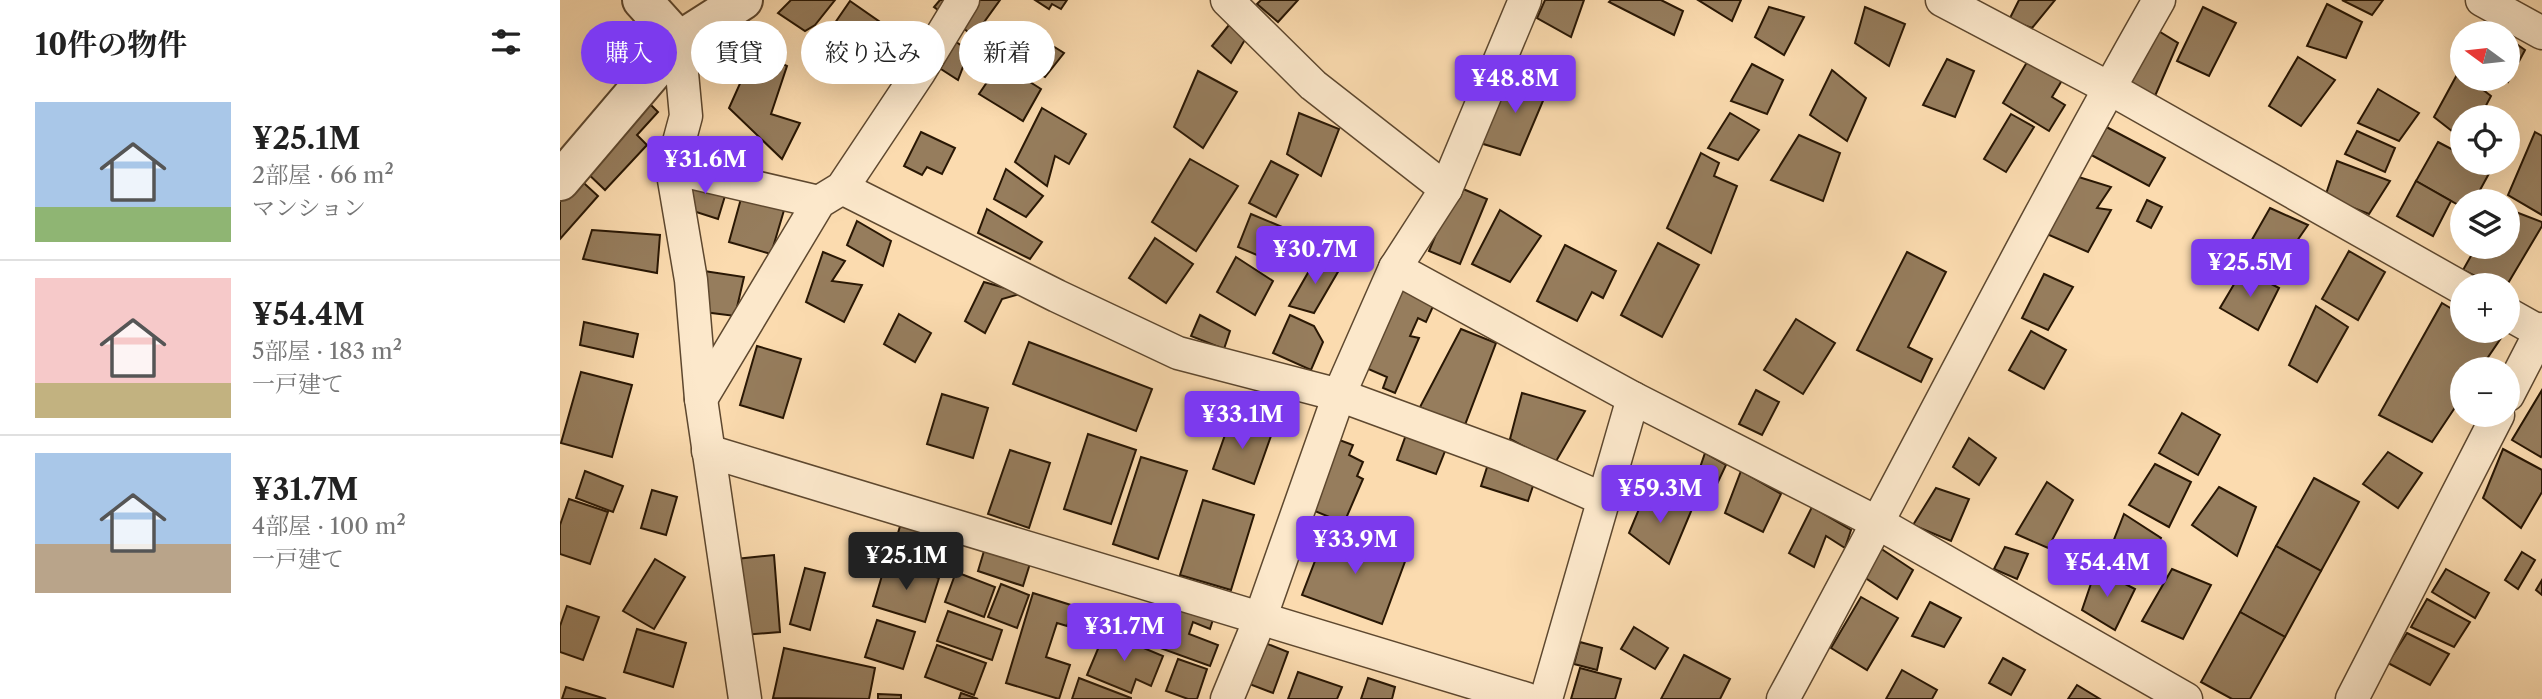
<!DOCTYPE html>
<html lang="ja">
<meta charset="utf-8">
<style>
:root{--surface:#fff;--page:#f2f2f2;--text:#222;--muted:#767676;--line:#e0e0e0;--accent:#7c3aed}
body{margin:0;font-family:"Libre Caslon Text","Noto Serif JP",serif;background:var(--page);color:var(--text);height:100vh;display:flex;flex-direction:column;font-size:26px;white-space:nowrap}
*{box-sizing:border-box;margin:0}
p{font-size:23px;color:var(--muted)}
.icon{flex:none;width:38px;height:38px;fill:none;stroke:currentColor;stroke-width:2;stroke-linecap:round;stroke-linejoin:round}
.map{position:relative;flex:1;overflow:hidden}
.drawer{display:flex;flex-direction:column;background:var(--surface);width:560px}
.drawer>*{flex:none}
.guide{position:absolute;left:21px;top:21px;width:665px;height:63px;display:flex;gap:14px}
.needle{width:46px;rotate:285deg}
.fabs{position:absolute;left:1890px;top:21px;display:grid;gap:14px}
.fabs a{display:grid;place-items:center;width:70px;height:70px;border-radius:50%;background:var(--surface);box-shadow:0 7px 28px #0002;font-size:35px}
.price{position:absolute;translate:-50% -60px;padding:0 16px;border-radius:7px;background:var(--accent);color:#fff;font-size:23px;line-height:46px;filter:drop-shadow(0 2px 4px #0008)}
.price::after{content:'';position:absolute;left:50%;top:42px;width:21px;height:16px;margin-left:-10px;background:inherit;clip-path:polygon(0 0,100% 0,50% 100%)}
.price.active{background:#222;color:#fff}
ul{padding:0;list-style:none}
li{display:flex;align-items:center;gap:21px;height:175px;padding:0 35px}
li+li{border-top:2px solid var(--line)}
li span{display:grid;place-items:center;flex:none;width:196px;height:140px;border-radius:0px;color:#555}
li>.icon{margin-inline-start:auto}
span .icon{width:84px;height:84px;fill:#fffc;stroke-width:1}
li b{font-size:30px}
h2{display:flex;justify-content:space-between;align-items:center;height:84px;padding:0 35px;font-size:30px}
.tag{padding:0 24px;border-radius:32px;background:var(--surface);box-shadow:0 7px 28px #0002;font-size:24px;line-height:63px}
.tag.active{background:var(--accent);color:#fff}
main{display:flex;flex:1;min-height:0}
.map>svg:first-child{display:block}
.building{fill:#967d5d;stroke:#291704;stroke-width:2}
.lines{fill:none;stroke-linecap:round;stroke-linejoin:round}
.minor-casing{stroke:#5e482f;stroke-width:35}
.tertiary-casing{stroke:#5e482f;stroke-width:42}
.minor{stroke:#fce8cb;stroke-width:32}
.tertiary{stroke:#fce8cb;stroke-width:38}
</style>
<main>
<section class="drawer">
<h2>10件の物件<svg class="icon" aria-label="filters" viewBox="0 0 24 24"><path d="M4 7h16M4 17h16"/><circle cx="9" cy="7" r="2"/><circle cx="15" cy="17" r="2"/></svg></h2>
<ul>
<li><span style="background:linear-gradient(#a9c7e8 75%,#8fb573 0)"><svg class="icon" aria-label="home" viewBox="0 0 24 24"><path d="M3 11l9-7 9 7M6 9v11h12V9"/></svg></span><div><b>¥25.1M</b><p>2部屋 · 66 m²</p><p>マンション</p></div></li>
<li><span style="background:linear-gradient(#f6c9c9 75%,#c2b280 0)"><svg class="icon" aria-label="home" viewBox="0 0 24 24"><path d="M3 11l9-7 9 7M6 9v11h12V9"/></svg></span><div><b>¥54.4M</b><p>5部屋 · 183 m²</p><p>一戸建て</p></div></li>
<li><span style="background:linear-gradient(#a9c7e8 65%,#b9a48a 0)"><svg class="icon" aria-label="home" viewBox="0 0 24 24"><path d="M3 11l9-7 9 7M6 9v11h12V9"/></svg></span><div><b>¥31.7M</b><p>4部屋 · 100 m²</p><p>一戸建て</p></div></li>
</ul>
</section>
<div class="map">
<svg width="1982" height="699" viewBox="0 0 1982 699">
<rect width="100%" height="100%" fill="#fbdbaf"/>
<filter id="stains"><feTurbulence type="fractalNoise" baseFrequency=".00286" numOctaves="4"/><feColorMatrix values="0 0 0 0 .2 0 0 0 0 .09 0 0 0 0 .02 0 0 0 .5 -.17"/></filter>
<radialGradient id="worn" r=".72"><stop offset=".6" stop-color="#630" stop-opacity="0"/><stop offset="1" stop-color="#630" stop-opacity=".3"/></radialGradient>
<g class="building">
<polygon points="231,0 275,0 255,25 245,31 218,13"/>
<polygon points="380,0 440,0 414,36 374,7"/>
<polygon points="475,0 507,0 501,9 492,4 489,9"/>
<polygon points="701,0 738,0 718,22 697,4"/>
<polygon points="985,0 1024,0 1011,37 977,18"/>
<polygon points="1051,0 1101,0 1123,11 1114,35 1049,2"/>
<polygon points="1138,0 1181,0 1172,21"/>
<polygon points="1459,0 1495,0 1472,28 1449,20"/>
<polygon points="1782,0 1823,0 1812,15"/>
<polygon points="290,1 320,22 313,43 297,36 290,52 266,36"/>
<polygon points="1767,4 1802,22 1786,58 1747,46"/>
<polygon points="1209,7 1244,17 1224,55 1195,37"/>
<polygon points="1305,7 1345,24 1329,66 1295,43"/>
<polygon points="1643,7 1676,23 1649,76 1617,61"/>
<polygon points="371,24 409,51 398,80 356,53"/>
<polygon points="459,25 504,53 485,77 445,54"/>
<polygon points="669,25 686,38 671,63 652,46"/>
<polygon points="1592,27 1618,43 1595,96 1566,79"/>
<polygon points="1948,38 1965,50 1948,82 1944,79 1948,79"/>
<polygon points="195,50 227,66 211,114 240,123 222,159 169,108"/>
<polygon points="1470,57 1504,77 1492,97 1505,105 1489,131 1443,103"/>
<polygon points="1738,57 1775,80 1741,126 1709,106"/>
<polygon points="1387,59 1414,71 1395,117 1363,105"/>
<polygon points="440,63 481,89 463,121 419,94"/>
<polygon points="1192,64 1223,80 1207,114 1171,101"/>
<polygon points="1272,70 1306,98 1287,141 1250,115"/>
<polygon points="638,71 677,92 643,148 614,127"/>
<polygon points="1899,71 1902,74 1902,79 1909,79 1931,96 1920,117 1902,117 1902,139 1874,117"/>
<polygon points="952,72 988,89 960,155 920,143"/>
<polygon points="1818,89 1859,113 1839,141 1798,123"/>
<polygon points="87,101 98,112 77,135 87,145 45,190 23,169"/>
<polygon points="482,108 526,134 509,164 495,156 487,186 455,162"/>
<polygon points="739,113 779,129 761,176 727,154"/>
<polygon points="1170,113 1199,130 1178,160 1148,148"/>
<polygon points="1451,114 1474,127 1446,172 1424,159"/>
<polygon points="1537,122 1605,158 1589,186 1522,150"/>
<polygon points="1797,131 1835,148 1825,172 1785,154"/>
<polygon points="361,132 395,148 382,174 367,167 362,175 344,166"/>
<polygon points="1975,132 1982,136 1982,215 1948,195"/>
<polygon points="1239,135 1280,153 1263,201 1211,180"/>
<polygon points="1878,142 1899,153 1902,151 1902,163 1924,163 1932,168 1914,201 1902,201 1902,207 1856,181"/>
<polygon points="1141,153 1159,163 1154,176 1177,186 1151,253 1107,228"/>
<polygon points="630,159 678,186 636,251 592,222"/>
<polygon points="711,161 738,175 716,217 689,203"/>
<polygon points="1777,161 1830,181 1809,214 1765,197"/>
<polygon points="446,169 483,196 466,217 434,199"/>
<polygon points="125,173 168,186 158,219 130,210"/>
<polygon points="14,174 38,196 0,239 0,190"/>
<polygon points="1509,174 1551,187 1537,208 1551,210 1528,252 1480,231"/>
<polygon points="1856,181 1891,201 1873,236 1837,216"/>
<polygon points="896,186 927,199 900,264 869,251"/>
<polygon points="182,195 225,207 211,254 169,242"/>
<polygon points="1587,200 1602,207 1591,228 1577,221"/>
<polygon points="1710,208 1748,225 1721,264 1689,245"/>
<polygon points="427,209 482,242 470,259 418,233"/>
<polygon points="1948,209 1982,222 1982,226 1947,285 1933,285 1903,270 1916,247 1948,247"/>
<polygon points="940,210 981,236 950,282 912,264"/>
<polygon points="691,214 739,234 723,266 678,247"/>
<polygon points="297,221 331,241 323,266 287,245"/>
<polygon points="32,230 100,235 97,273 23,259"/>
<polygon points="595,238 633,264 606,303 569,278"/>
<polygon points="1098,243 1139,265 1102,337 1061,315"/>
<polygon points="1005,245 1056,271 1043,298 1032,292 1017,321 977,301"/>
<polygon points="1789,251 1825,272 1798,320 1762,299"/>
<polygon points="263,252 285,261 272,281 302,285 284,322 246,302"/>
<polygon points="1347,252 1386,272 1348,347 1372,359 1361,382 1297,350"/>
<polygon points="676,257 713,281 695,315 657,292"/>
<polygon points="757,257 779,270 754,313 729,306"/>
<polygon points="1683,269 1719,288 1698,330 1660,308"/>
<polygon points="144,271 184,277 175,316 144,312"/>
<polygon points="1484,274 1513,287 1488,330 1462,318"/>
<polygon points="424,282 463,293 442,299 425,333 405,321"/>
<polygon points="842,287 875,302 866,322 858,318 850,336 859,338 835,393 823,388 827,377 806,368"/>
<polygon points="1882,303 1902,315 1902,331 1928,331 1941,338 1920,369 1902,369 1902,397 1872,442 1819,415"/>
<polygon points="1756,306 1788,327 1757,382 1729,365"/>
<polygon points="339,314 371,333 355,362 324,344"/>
<polygon points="640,315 670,331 664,349 631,336"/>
<polygon points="730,315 754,326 763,342 751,370 713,353"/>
<polygon points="1236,319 1275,343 1243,394 1204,370"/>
<polygon points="24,322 78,334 73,357 20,345"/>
<polygon points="901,329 936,343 903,430 860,407"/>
<polygon points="1471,331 1506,350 1484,389 1449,370"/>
<polygon points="469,342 592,389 576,431 453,384"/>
<polygon points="197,346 241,359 223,418 180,405"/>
<polygon points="21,372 72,385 52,457 1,443"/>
<polygon points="1196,390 1219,402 1202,435 1179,424"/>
<polygon points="1982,390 1982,455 1981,457 1952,440"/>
<polygon points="962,393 1025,411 995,463 950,439"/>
<polygon points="382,394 428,408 413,458 367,444"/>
<polygon points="1622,413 1660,435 1638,475 1599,453"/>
<polygon points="671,418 712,433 694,484 653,469"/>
<polygon points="847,432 887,446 876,474 837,460"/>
<polygon points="528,434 576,450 551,524 504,509"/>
<polygon points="774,438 793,445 789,455 803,462 797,476 803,479 784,523 745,507"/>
<polygon points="1409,438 1436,458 1419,485 1393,467"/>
<polygon points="1943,449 1982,470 1982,492 1961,528 1923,498"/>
<polygon points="450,450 490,463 469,528 428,514"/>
<polygon points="1828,452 1862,473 1838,508 1803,484"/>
<polygon points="1145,453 1166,465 1149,501 1134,485"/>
<polygon points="581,457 627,471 598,559 553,544"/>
<polygon points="929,461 976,477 968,501 921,486"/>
<polygon points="1595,464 1631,482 1609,527 1569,505"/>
<polygon points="25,471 63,486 53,512 16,498"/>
<polygon points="1181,471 1221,494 1203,532 1165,513"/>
<polygon points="1754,478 1799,502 1761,571 1716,546"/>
<polygon points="1487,482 1513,500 1488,548 1456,534"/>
<polygon points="1659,487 1696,507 1677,556 1632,525"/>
<polygon points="1376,488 1409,499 1391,541 1353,525"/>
<polygon points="92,490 117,497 106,535 81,528"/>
<polygon points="1087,490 1132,509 1109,564 1069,533"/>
<polygon points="9,499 48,512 30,564 0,554 0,525"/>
<polygon points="643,500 694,515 671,590 620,575"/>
<polygon points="1252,507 1291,530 1285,548 1266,536 1254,567 1229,553"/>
<polygon points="1564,514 1601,538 1585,578 1546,560"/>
<polygon points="343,516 399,533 386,574 331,557"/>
<polygon points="768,527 847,556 822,624 742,595"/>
<polygon points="427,541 473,554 463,586 418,571"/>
<polygon points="1314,544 1353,570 1337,599 1295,571"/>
<polygon points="1716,546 1761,571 1725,637 1680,612"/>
<polygon points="1445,547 1468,554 1457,579 1434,569"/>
<polygon points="1962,552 1975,560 1958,589 1945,580"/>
<polygon points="214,555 220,632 183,635 176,559"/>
<polygon points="95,559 125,577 94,629 63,611"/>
<polygon points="326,562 379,578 365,622 313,606"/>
<polygon points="245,568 265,573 250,630 230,624"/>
<polygon points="1536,569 1575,589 1555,630 1522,610"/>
<polygon points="1612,569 1651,585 1623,639 1582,621"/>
<polygon points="1886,569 1929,593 1915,618 1872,592"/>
<polygon points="396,572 435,587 424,617 385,602"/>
<polygon points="1982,580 1982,595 1976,590"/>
<polygon points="441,584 469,595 457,628 428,617"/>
<polygon points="473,593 514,606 507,626 497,623 486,657 510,665 499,699 446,683"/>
<polygon points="607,595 655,613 650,629 633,622 629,634 658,645 650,666 589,644"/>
<polygon points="1301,597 1338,618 1307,670 1271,648"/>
<polygon points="1867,599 1910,622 1894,647 1851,627"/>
<polygon points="1370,602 1401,618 1384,647 1352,636"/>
<polygon points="7,606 39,617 23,660 0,652 0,626"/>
<polygon points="388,611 442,630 432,660 377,641"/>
<polygon points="1680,612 1725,637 1690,699 1672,699 1641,682"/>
<polygon points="317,620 355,632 343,669 305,657"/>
<polygon points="1074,627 1108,648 1095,669 1061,649"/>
<polygon points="77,629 126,643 113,687 64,672"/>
<polygon points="545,632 603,656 591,686 576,679 571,693 527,675"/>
<polygon points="1847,633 1889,654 1870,685 1828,663"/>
<polygon points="700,641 728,652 713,693 684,682"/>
<polygon points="1020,642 1042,648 1037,670 1014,664"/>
<polygon points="377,645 426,663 414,695 365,677"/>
<polygon points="224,648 315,668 309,699 213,698"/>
<polygon points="1124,655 1170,679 1160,699 1101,699"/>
<polygon points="1443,658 1465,670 1451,695 1429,683"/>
<polygon points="618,659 647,669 637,699 628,699 606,691"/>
<polygon points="1020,668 1061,679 1055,699 1011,699"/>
<polygon points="1342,670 1377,690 1372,699 1326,699"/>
<polygon points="738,672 782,687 777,699 728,699"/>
<polygon points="519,678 571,698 571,699 512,699"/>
<polygon points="808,678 835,687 832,699 801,699"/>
<polygon points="1517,685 1540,699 1508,699"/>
<polygon points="6,687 46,699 2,699"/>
<polygon points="401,693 418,699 399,699"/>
<polygon points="318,694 341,695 341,699 318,699"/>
</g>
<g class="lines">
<defs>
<g id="minor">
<polyline points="667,0 753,85 886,189"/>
<polyline points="1382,0 1549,88 1902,288"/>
<polyline points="1922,0 1982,33"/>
<polyline points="119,41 126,116 112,168 131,280 141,399 185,699"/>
<polyline points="112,168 259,202"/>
<polyline points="282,188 497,296 618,353 779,395 945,456 1043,499"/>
<polyline points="835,268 1073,398 1318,523 1626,699"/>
<polyline points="1948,314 1982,333"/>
<polyline points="1948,395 1982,329"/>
<polyline points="141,399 259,202 282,188 360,71 403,0"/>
<polyline points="148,451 967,699"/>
<polyline points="667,699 700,619 779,395 835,268 886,189 965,0"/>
<polyline points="986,699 1073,398"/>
<path d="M1223,699C1349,467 1468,230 1599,0"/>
<polyline points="1792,699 1938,415"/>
</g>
<g id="tertiary">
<polyline points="82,0 119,41"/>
<polyline points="0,181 119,41 183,0"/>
</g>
</defs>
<use href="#minor" class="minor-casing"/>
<use href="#tertiary" class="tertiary-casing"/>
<use href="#minor" class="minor"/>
<use href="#tertiary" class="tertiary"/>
</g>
<rect width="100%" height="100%" filter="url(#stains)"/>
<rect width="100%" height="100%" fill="url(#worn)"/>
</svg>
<div class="fabs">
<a><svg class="needle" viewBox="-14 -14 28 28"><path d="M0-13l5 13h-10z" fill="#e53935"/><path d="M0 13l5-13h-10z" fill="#767676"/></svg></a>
<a><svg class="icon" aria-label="locate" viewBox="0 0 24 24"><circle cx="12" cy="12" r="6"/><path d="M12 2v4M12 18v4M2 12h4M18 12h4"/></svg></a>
<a><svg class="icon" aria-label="layers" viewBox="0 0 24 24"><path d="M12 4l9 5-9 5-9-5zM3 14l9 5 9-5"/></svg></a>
<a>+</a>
<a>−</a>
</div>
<b class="price" style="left:955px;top:115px">¥48.8M</b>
<b class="price" style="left:145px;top:196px">¥31.6M</b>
<b class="price" style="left:755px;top:286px">¥30.7M</b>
<b class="price" style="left:1690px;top:299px">¥25.5M</b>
<b class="price" style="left:682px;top:451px">¥33.1M</b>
<b class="price" style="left:1100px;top:525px">¥59.3M</b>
<b class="price" style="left:795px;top:576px">¥33.9M</b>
<b class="price active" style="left:346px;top:592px">¥25.1M</b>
<b class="price" style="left:1547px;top:599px">¥54.4M</b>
<b class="price" style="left:564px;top:663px">¥31.7M</b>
<div class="guide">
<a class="tag active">購入</a>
<a class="tag">賃貸</a>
<a class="tag">絞り込み</a>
<a class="tag">新着</a>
</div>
</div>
</main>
